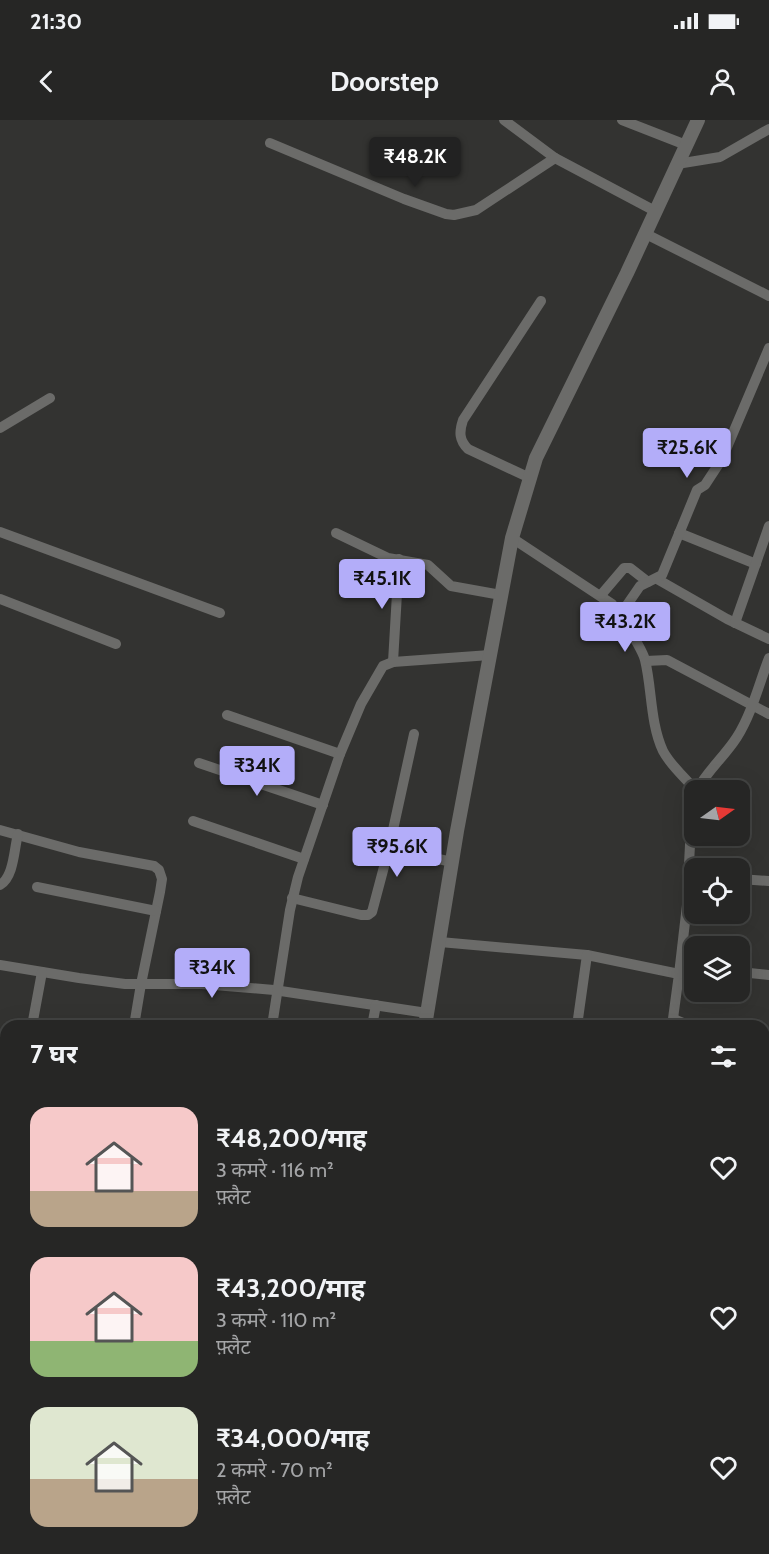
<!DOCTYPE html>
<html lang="hi">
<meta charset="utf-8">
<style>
:root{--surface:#262625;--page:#323232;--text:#f1f3f6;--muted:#a4a5a7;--line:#424342;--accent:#b3adf9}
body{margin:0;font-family:Cabin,"Noto Sans Devanagari",sans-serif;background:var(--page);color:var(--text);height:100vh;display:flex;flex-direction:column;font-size:22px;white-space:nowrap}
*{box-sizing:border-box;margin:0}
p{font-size:20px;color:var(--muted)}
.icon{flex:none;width:33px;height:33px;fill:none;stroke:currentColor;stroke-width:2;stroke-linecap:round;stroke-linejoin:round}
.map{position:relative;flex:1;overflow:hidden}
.drawer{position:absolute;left:0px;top:900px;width:770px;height:534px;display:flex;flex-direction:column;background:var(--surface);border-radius:18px 18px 0 0;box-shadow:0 6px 24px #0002,0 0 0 2px var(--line)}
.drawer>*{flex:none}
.needle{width:39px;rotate:76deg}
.fabs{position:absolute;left:684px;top:660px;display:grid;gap:12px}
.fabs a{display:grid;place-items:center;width:66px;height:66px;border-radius:12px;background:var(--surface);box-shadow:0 6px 24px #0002,0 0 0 2px var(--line);font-size:30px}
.price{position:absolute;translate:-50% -51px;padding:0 14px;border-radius:6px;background:var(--accent);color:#111;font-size:20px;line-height:39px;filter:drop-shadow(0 2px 3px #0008)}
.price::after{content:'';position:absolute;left:50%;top:36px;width:18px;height:14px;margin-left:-9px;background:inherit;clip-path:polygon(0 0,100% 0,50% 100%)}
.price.active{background:#222;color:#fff}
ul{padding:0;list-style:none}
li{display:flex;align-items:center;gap:18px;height:150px;padding:0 30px}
li span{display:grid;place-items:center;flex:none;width:168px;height:120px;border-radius:18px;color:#555}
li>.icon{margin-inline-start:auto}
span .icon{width:72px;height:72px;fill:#fffc;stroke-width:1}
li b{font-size:26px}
h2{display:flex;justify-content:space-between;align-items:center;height:72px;padding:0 30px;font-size:26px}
.status{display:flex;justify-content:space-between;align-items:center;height:42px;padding:0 30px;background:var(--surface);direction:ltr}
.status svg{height:16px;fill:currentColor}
header{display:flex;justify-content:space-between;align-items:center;height:78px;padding:0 30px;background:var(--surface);font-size:27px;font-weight:800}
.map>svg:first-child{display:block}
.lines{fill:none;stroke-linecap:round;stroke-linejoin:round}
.minor{stroke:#6b6b69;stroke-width:10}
.tertiary{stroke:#6b6b69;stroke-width:14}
</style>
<div class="status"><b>21:30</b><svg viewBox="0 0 49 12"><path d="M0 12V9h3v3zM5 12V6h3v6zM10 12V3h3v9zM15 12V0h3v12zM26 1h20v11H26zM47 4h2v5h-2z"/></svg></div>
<header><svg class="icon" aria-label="back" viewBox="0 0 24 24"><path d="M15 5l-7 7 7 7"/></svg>Doorstep<svg class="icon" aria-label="person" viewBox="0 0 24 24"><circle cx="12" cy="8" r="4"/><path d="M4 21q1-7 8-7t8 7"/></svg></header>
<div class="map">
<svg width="769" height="1434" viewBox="0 0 769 1434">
<rect width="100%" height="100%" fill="#333331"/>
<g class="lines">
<g class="minor">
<polyline points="504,0 555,38 655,91"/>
<polyline points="622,0 686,25"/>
<polyline points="270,23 404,79 446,94 454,95 476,90 555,38"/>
<polyline points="677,44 720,37 769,9"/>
<polyline points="646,114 769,176"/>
<polyline points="0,308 50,278"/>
<path d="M530,358L468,329C459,320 459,312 463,300L541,181"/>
<polyline points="0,412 220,493"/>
<polyline points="336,413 388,438 428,445 451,466 501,475"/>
<polyline points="679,413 756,444"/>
<path d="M512,418L612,484C620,495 642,528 645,540C652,568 650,603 663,631C671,646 685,658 696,670"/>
<polyline points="657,459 727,499 769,519"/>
<polyline points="601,475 624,448 630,448 648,462"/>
<polyline points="0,479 116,524"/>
<polyline points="620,495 640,466 662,455 697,370 705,365 722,339 769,228"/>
<polyline points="735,503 769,406"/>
<polyline points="646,541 667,540 769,594"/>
<polyline points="393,542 399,439"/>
<polyline points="227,595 340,634"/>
<polyline points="199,643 323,685"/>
<path d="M697,670C707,651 725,636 737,617C752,593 759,564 769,538"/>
<polyline points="193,701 304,739"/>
<polyline points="0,710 79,732 154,746 159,750 162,759 160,772 141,864 134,906"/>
<polyline points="389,728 452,742"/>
<polyline points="740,759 769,761"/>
<path d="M0,765C14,757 14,729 18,714"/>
<polyline points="37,767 156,791"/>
<polyline points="292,778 361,795 368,795 372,792 389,728 414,614"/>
<polyline points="440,822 587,835 679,854 672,906"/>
<polyline points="0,845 79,858 125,864 202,864 274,870 427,893"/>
<polyline points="680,847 694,848"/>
<polyline points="740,852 769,855"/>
<polyline points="679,854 687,785 692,684 694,677"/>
<polyline points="674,899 690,906"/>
<polyline points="33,903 53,906"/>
<polyline points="32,906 42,852"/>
<polyline points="272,906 290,790 298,757 340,634 361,584 383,546 393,542 490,535"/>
<polyline points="372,906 376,885"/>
<polyline points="577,906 587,835"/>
<polyline points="764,940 769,942"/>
<polyline points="0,977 6,978"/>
<polyline points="764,1021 769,1024"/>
<polyline points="0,1109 6,1076"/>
<polyline points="764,1128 769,1117"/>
<polyline points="0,1152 6,1154"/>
<polyline points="764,1184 769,1186"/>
<polyline points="0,1229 6,1230"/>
<polyline points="764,1264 769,1267"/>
<polyline points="0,1312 6,1313"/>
<polyline points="0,1401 6,1401"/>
<polyline points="764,1416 769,1419"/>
<polyline points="219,1428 251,1434"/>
<polyline points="656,1428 657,1434"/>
<polyline points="157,1434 161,1428"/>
<polyline points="277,1434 278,1428"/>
<polyline points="469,1434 471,1428"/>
</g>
<g class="tertiary">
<polyline points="425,906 457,711 512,418 536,338 627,153 698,0"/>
<polyline points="330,1434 331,1428"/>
</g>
</g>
</svg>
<div class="fabs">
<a><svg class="needle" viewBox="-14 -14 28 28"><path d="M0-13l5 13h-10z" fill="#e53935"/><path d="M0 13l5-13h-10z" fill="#a4a5a7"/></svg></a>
<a><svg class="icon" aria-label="locate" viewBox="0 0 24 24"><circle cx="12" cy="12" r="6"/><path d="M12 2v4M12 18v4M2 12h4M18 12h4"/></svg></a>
<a><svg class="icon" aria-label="layers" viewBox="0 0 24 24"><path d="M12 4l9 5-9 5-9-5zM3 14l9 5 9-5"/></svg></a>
</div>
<b class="price active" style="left:415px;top:68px">₹48.2K</b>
<b class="price" style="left:687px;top:359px">₹25.6K</b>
<b class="price" style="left:382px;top:490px">₹45.1K</b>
<b class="price" style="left:625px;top:533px">₹43.2K</b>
<b class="price" style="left:257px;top:677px">₹34K</b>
<b class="price" style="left:397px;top:758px">₹95.6K</b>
<b class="price" style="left:212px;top:879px">₹34K</b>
<section class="drawer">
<h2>7 घर<svg class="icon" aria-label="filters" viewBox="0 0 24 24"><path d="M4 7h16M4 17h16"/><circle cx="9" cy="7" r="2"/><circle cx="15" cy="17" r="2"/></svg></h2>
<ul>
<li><span style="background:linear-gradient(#f6c9c9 70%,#b9a48a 0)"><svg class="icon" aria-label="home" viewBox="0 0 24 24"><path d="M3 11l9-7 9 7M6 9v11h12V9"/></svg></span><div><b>₹48,200/माह</b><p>3 कमरे · 116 m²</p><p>फ़्लैट</p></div><svg class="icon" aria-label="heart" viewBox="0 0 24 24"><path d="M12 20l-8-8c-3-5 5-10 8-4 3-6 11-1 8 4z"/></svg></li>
<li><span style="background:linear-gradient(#f6c9c9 70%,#8fb573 0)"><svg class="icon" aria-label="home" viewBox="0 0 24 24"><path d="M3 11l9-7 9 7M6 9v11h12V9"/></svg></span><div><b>₹43,200/माह</b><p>3 कमरे · 110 m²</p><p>फ़्लैट</p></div><svg class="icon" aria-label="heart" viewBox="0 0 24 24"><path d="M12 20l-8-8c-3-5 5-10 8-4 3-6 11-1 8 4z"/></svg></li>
<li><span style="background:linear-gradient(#dfe7d0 60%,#b9a48a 0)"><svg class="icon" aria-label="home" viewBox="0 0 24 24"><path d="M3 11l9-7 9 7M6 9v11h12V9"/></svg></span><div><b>₹34,000/माह</b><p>2 कमरे · 70 m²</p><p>फ़्लैट</p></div><svg class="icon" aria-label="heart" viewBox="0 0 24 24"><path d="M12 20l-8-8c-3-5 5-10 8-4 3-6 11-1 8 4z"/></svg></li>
</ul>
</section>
</div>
